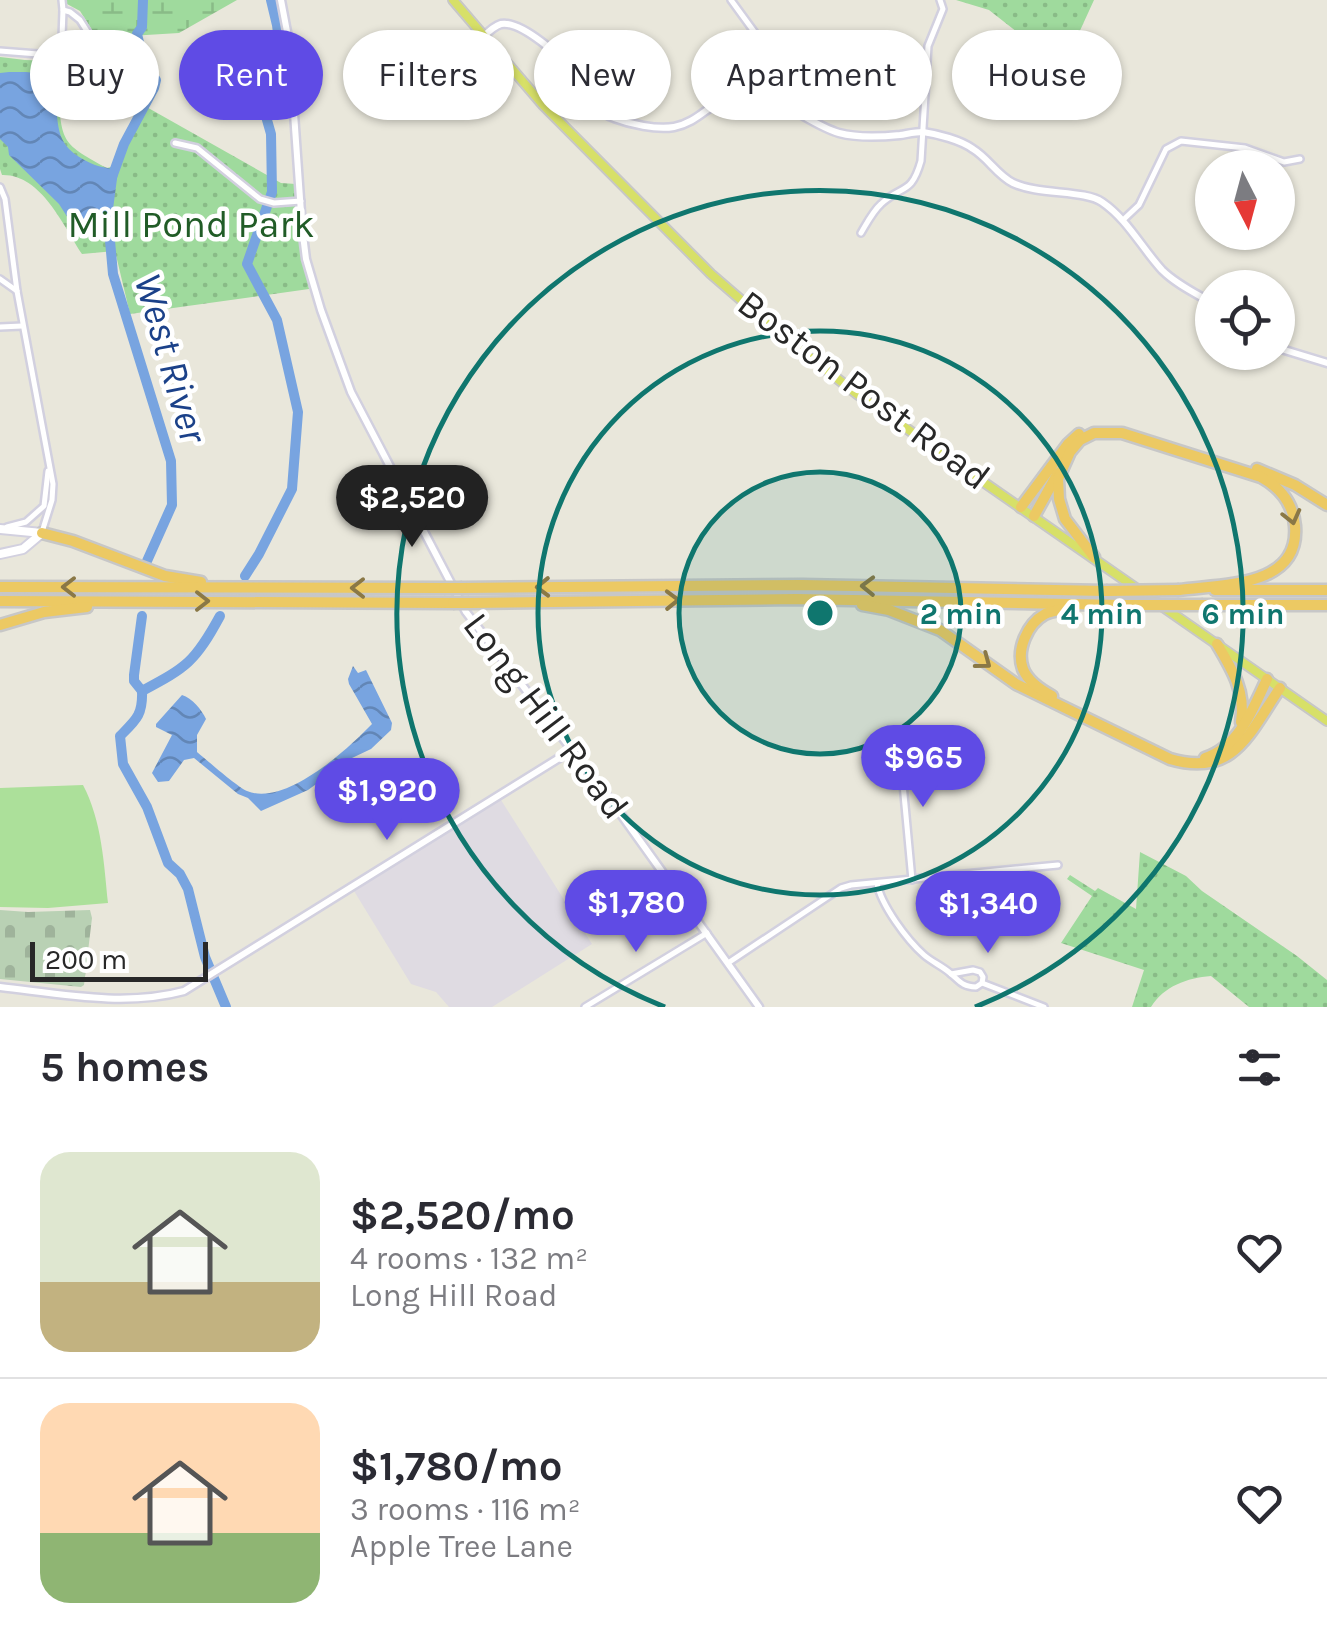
<!DOCTYPE html>
<meta charset="utf-8">
<style>
:root{--surface:#fff;--page:#f7f7f7;--text:#2b2b33;--muted:#7c7c81;--line:#e1e1e2;--accent:#5f4be5}
body{margin:0;font-family:Karla,sans-serif;background:var(--page);color:var(--text);height:100vh;display:flex;flex-direction:column;font-size:38px;white-space:nowrap}
*{box-sizing:border-box;margin:0}
p{font-size:32px;color:var(--muted)}
.icon{flex:none;width:55px;height:55px;fill:none;stroke:currentColor;stroke-width:2;stroke-linecap:round;stroke-linejoin:round}
.map{position:relative;height:1007px;overflow:hidden}
.drawer{display:flex;flex-direction:column;background:var(--surface);flex:1}
.drawer>*{flex:none}
.top-card{position:absolute;left:30px;top:30px;width:1268px;height:90px;display:flex;gap:20px}
.needle{width:65px;rotate:174deg}
.buttons{position:absolute;left:1195px;top:150px;display:grid;gap:20px}
.buttons a{display:grid;place-items:center;width:100px;height:100px;border-radius:50%;background:var(--surface);box-shadow:0 2px 8px #0004;font-size:50px}
.scale{position:absolute;left:30px;bottom:25px;width:178px;box-sizing:border-box;padding-left:10px;border:5px solid #282828;border-top:0;font-size:28px;line-height:35px;white-space:nowrap;color:#282828;-webkit-text-stroke:8px #fff;paint-order:stroke}
.price{position:absolute;translate:-50% -85px;padding:0 22px;border-radius:35px;background:var(--accent);color:#fff;font-size:32px;line-height:65px;filter:drop-shadow(0 2px 5px #0008)}
.price::after{content:'';position:absolute;left:50%;top:60px;width:30px;height:22px;margin-left:-15px;background:inherit;clip-path:polygon(0 0,100% 0,50% 100%)}
.price.active{background:#222;color:#fff}
ul{padding:0;list-style:none}
li{display:flex;align-items:center;gap:30px;height:250px;padding:0 40px}
li+li{border-top:2px solid var(--line)}
li span{display:grid;place-items:center;flex:none;width:280px;height:200px;border-radius:30px;color:#555}
li>.icon{margin-inline-start:auto}
span .icon{width:120px;height:120px;fill:#fffc;stroke-width:1}
li b{font-size:42px}
h2{display:flex;justify-content:space-between;align-items:center;height:120px;padding:0 40px;font-size:42px}
.tag{padding:0 35px;border-radius:45px;background:var(--surface);box-shadow:0 2px 8px #0004;font-size:35px;line-height:90px}
.tag.active{background:var(--accent);color:#fff}
.map>svg:first-child{display:block}
.industrial{fill:#dfdbe2}
.grass{fill:url(#grass-dots)}
.wetland{fill:url(#wetland-marsh)}
.cemetery{fill:url(#cemetery-stones)}
.pitch{fill:#ace09a}
.water{fill:url(#water-waves)}
.lines{fill:none;stroke-linecap:round;stroke-linejoin:round}
.stream{stroke:#78a4e0;stroke-width:2.5}
.river{stroke:#78a4e0;stroke-width:10}
.minor-casing{stroke:#d2d0df;stroke-width:10}
.tertiary-casing{stroke:#d2d0df;stroke-width:11}
.secondary-casing{stroke:#d2d0df;stroke-width:12}
.primary-casing{stroke:#c7c7c7;stroke-width:12}
.motorway-casing{stroke:#c7c7c7;stroke-width:15}
.minor{stroke:#fff;stroke-width:5}
.tertiary{stroke:#fff;stroke-width:6}
.secondary{stroke:#fff;stroke-width:8}
.primary{stroke:#d7e068;stroke-width:8}
.motorway{stroke:#ecc963;stroke-width:10}
.motorway-bridge-casing{stroke:#c7c7c7;stroke-width:15;stroke-linecap:butt}
.motorway-bridge{stroke:#ecc963;stroke-width:10}
.oneway{stroke:#8a7846}
.ring{fill:none;stroke:#0f766e;stroke-width:5}
.labels{text-anchor:middle;dominant-baseline:central;stroke-width:9;stroke-linejoin:round;paint-order:stroke}
.park-label{font-size:38px;fill:#215c27;stroke:#fff}
.street-label{font-size:38px;fill:#282828;stroke:#fff}
.water-label{font-size:40px;font-style:italic;fill:#1b4189;stroke:#fff}
.centre{fill:#0f766e;stroke:#fff;stroke-width:5}
.ring-label{font-size:30px;text-anchor:middle;font-weight:bold;fill:#0f766e;stroke:#fff;stroke-width:9;stroke-linejoin:round;paint-order:stroke}
</style>
<div class="map">
<svg width="1327" height="1007" viewBox="0 0 1327 1007">
<defs>
<pattern id="grass-dots" width="8" height="8" patternUnits="userSpaceOnUse" patternTransform="scale(2.5)"><rect width="8" height="8" fill="#9fda9d"/><path d="M2 2h.1M6 6h.1" fill="none" stroke="#89bb87" stroke-width="1.8" stroke-linecap="round"/></pattern>
<pattern id="wetland-marsh" width="20" height="14" patternUnits="userSpaceOnUse" patternTransform="scale(2.5)"><rect width="20" height="14" fill="#9fda9d"/><path d="M1 5h8M5 5V1M11 12h8M15 12V8" fill="none" stroke="#89bb87"/></pattern>
<pattern id="cemetery-stones" width="16" height="16" patternUnits="userSpaceOnUse" patternTransform="scale(2.5)"><rect width="16" height="16" fill="#b9d1b4"/><path d="M2 7V4a2 2 0 0 1 4 0v3zM10 15v-3a2 2 0 0 1 4 0v3z" fill="#9fb39b"/></pattern>
<pattern id="water-waves" width="16" height="10" patternUnits="userSpaceOnUse" patternTransform="scale(2.5)"><rect width="16" height="10" fill="#78a4e0"/><path d="M0 5q4-4 8 0t8 0" fill="none" stroke="#6286b6"/></pattern>
</defs>
<rect width="100%" height="100%" fill="#e9e7db"/>
<polygon class="industrial" points="501,800 592,944 492,1007 449,1007 436,992 411,984 354,891"/>
<g class="grass">
<polygon points="956,0 1094,0 1067,59 1031,43 989,10"/>
<path d="M68,42L76,45C78,71 86,75 57,87C63,141 58,142 107,168L114,166L121,147L143,105L281,183L296,184L301,239L309,289L130,314L115,251L82,254C63,225 41,174 2,175L0,169V57C28,60 50,67 68,42Z"/>
<path d="M1140,852L1186,876L1202,891L1297,956L1327,980V1007H1249L1211,976C1187,978 1164,986 1151,1007H1132L1144,970L1061,943L1092,896L1067,879L1070,875L1095,891L1098,888L1136,909Z"/>
</g>
<polygon class="wetland" points="66,0 237,0 179,33 97,38 80,11 67,4"/>
<polygon class="cemetery" points="0,910 28,912 90,910 92,918 84,985 81,987 0,979"/>
<path class="pitch" d="M83,785C102,821 104,864 108,903L48,908L0,907V788Z"/>
<g class="water">
<path d="M9,72C32,72 39,70 55,86C59,127 52,147 95,165C104,168 109,167 118,171L112,217L105,219L93,214L79,229L73,226L59,204L9,155L8,147L0,139V73Z"/>
<path d="M353,666L358,673L366,670L392,723L391,730L371,749L352,758L308,790L261,811L248,798L238,794L194,758L184,760L169,781L158,782L152,773L172,735L156,727V724L182,695C192,698 202,710 206,719L197,735V752C208,761 236,786 247,791C285,807 348,749 372,724L349,684L348,679Z"/>
</g>
<g class="lines">
<g class="stream">
<polyline points="279,42 286,46"/>
<polyline points="301,53 319,60"/>
</g>
<g class="river">
<path d="M111,180L124,144L154,88L156,80C146,67 140,50 137,34L142,27L143,0"/>
<polyline points="107,207 113,274 171,461 172,505 147,561"/>
<polyline points="245,576 259,554 292,489 298,412 277,320 247,264 272,192 271,134 259,92 267,61 279,42 277,25 271,0"/>
<polyline points="142,616 134,675 134,681 142,691"/>
<path d="M142,691C143,715 136,720 120,736L123,764L147,807L168,863L180,874L188,889L205,957L226,1007"/>
<path d="M142,691C187,667 195,662 220,616"/>
</g>
<defs>
<g id="minor">
<polyline points="62,0 63,10 70,12 80,20 117,79"/>
<polyline points="731,0 758,37 767,55 761,96"/>
<polyline points="0,51 38,54 54,49 62,37 63,10"/>
<polyline points="175,143 197,148 260,199 274,203 301,201"/>
<polyline points="0,187 5,199 17,291 53,484 52,500 42,532"/>
<polyline points="1123,220 1139,205 1166,149 1181,141 1245,148 1284,162 1300,159"/>
<path d="M861,233C867,223 873,211 881,204C902,184 911,196 921,161L928,46L943,9L940,0"/>
<polyline points="0,279 17,291"/>
<polyline points="0,327 22,326"/>
<polyline points="7,527 26,522 44,506 48,471"/>
<polyline points="891,756 902,773 912,880"/>
<path d="M877,883C881,905 907,940 924,955C932,962 942,966 950,973C960,981 961,986 976,987L982,983L1044,1007"/>
<polyline points="728,963 841,888 851,885 1058,865"/>
<polyline points="951,974 973,970 980,972 983,977 982,983"/>
<polyline points="585,1007 707,933"/>
</g>
<g id="tertiary">
<polyline points="281,0 289,42 302,227 306,259 321,310 351,392 466,612 615,806 759,1007"/>
<path d="M483,37C488,32 494,26 501,24C521,20 563,58 575,73C586,89 594,112 614,118C630,124 656,130 674,127C706,121 715,89 756,96C786,100 811,125 839,133C858,138 881,137 900,135C907,134 915,132 923,132C937,134 961,140 973,149C988,158 997,175 1013,183C1038,195 1085,190 1102,202C1127,219 1141,247 1162,270C1176,284 1195,293 1212,303"/>
<polyline points="1278,348 1327,363"/>
<path d="M0,987C61,994 125,1007 184,991L572,750"/>
</g>
<g id="secondary">
<polyline points="0,529 42,533"/>
<polyline points="0,554 23,549 42,533"/>
</g>
<polyline id="primary" points="453,0 543,105 711,274 784,337 857,394 1327,721"/>
<g id="motorway">
<polyline points="1257,469 1295,485 1327,505"/>
<polyline points="1021,507 1068,444 1079,434"/>
<polyline points="1034,516 1058,473"/>
<polyline points="42,533 73,541 165,576 201,582"/>
<path d="M1094,557L1065,519L1059,499L1058,479L1070,452L1080,440L1094,433H1122L1261,477C1281,488 1293,503 1295,526C1300,588 1221,584 1179,590"/>
<polyline points="0,587 444,588"/>
<polyline points="462,588 802,585 1106,591"/>
<polyline points="1215,590 1327,590"/>
<polyline points="0,601 453,603"/>
<polyline points="469,603 796,599 1123,605"/>
<path d="M862,605L889,610L940,630L1016,684L1170,759C1234,778 1249,733 1280,688"/>
<polyline points="1203,605 1327,605"/>
<polyline points="0,625 44,612 87,607"/>
<path d="M1217,644C1232,669 1246,692 1241,722"/>
<path d="M1052,696C1041,690 1028,682 1023,669C1016,650 1027,624 1045,614C1051,611 1061,610 1068,608"/>
<path d="M1205,758C1238,748 1253,709 1267,679"/>
</g>
</defs>
<use href="#minor" class="minor-casing"/>
<use href="#tertiary" class="tertiary-casing"/>
<use href="#secondary" class="secondary-casing"/>
<use href="#primary" class="primary-casing"/>
<use href="#motorway" class="motorway-casing"/>
<use href="#minor" class="minor"/>
<use href="#tertiary" class="tertiary"/>
<use href="#secondary" class="secondary"/>
<use href="#primary" class="primary"/>
<use href="#motorway" class="motorway"/>
<defs>
<g id="motorway-bridge">
<polyline points="444,588 462,588"/>
<polyline points="1106,591 1179,590"/>
<polyline points="453,603 469,603"/>
<polyline points="1123,605 1203,605"/>
</g>
</defs>
<use href="#motorway-bridge" class="motorway-bridge-casing"/>
<use href="#motorway-bridge" class="motorway-bridge"/>
</g>
<defs><path id="oneway-chevron" d="M-2-3.5L2.5 0L-2 3.5" fill="none" stroke-width="1.6" stroke-linecap="round" stroke-linejoin="round" transform="scale(2.5)"/></defs>
<g class="oneway">
<use href="#oneway-chevron" transform="translate(1292 517) rotate(76)"/>
<use href="#oneway-chevron" transform="translate(868 586) rotate(-179)"/>
<use href="#oneway-chevron" transform="translate(69 587) rotate(-180)"/>
<use href="#oneway-chevron" transform="translate(543 587) rotate(179)"/>
<use href="#oneway-chevron" transform="translate(358 588) rotate(180)"/>
<use href="#oneway-chevron" transform="translate(672 600) rotate(-1)"/>
<use href="#oneway-chevron" transform="translate(202 601)"/>
<use href="#oneway-chevron" transform="translate(984 662) rotate(37)"/>
</g>
<circle cx="820" cy="613" r="141" fill="#0f766e" fill-opacity=".12"/>
<g class="ring">
<circle cx="820" cy="613" r="141"/>
<circle cx="820" cy="613" r="282"/>
<path d="M665 1007A423 423 0 1 1 975 1007"/>
</g>
<g class="labels">
<g class="park-label">
<text x="191" y="224">Mill Pond Park</text>
</g>
<g class="street-label">
<text transform="translate(864 390) rotate(37)">Boston Post Road</text>
<text transform="translate(546 716) rotate(53)">Long Hill Road</text>
</g>
<g class="water-label">
<text transform="translate(171 358) rotate(74)">West River</text>
</g>
</g>
<circle cx="820" cy="613" r="15" class="centre"/>
<g class="ring-label">
<text x="961" y="624">2 min</text>
<text x="1102" y="624">4 min</text>
<text x="1243" y="624">6 min</text>
</g>
</svg>
<div class="buttons">
<a><svg class="needle" viewBox="-14 -14 28 28"><path d="M0-13l5 13h-10z" fill="#e53935"/><path d="M0 13l5-13h-10z" fill="#7c7c81"/></svg></a>
<a><svg class="icon" aria-label="locate" viewBox="0 0 24 24"><circle cx="12" cy="12" r="6"/><path d="M12 2v4M12 18v4M2 12h4M18 12h4"/></svg></a>
</div>
<div class="scale">200 m</div>
<b class="price active" style="left:412px;top:550px">$2,520</b>
<b class="price" style="left:923px;top:810px">$965</b>
<b class="price" style="left:387px;top:843px">$1,920</b>
<b class="price" style="left:636px;top:955px">$1,780</b>
<b class="price" style="left:988px;top:956px">$1,340</b>
<div class="top-card">
<a class="tag">Buy</a>
<a class="tag active">Rent</a>
<a class="tag">Filters</a>
<a class="tag">New</a>
<a class="tag">Apartment</a>
<a class="tag">House</a>
</div>
</div>
<section class="drawer">
<h2>5 homes<svg class="icon" aria-label="filters" viewBox="0 0 24 24"><path d="M4 7h16M4 17h16"/><circle cx="9" cy="7" r="2"/><circle cx="15" cy="17" r="2"/></svg></h2>
<ul>
<li><span style="background:linear-gradient(#dfe7d0 65%,#c2b280 0)"><svg class="icon" aria-label="home" viewBox="0 0 24 24"><path d="M3 11l9-7 9 7M6 9v11h12V9"/></svg></span><div><b>$2,520/mo</b><p>4 rooms · 132 m²</p><p>Long Hill Road</p></div><svg class="icon" aria-label="heart" viewBox="0 0 24 24"><path d="M12 20l-8-8c-3-5 5-10 8-4 3-6 11-1 8 4z"/></svg></li>
<li><span style="background:linear-gradient(#ffd9b3 65%,#8fb573 0)"><svg class="icon" aria-label="home" viewBox="0 0 24 24"><path d="M3 11l9-7 9 7M6 9v11h12V9"/></svg></span><div><b>$1,780/mo</b><p>3 rooms · 116 m²</p><p>Apple Tree Lane</p></div><svg class="icon" aria-label="heart" viewBox="0 0 24 24"><path d="M12 20l-8-8c-3-5 5-10 8-4 3-6 11-1 8 4z"/></svg></li>
</ul>
</section>
